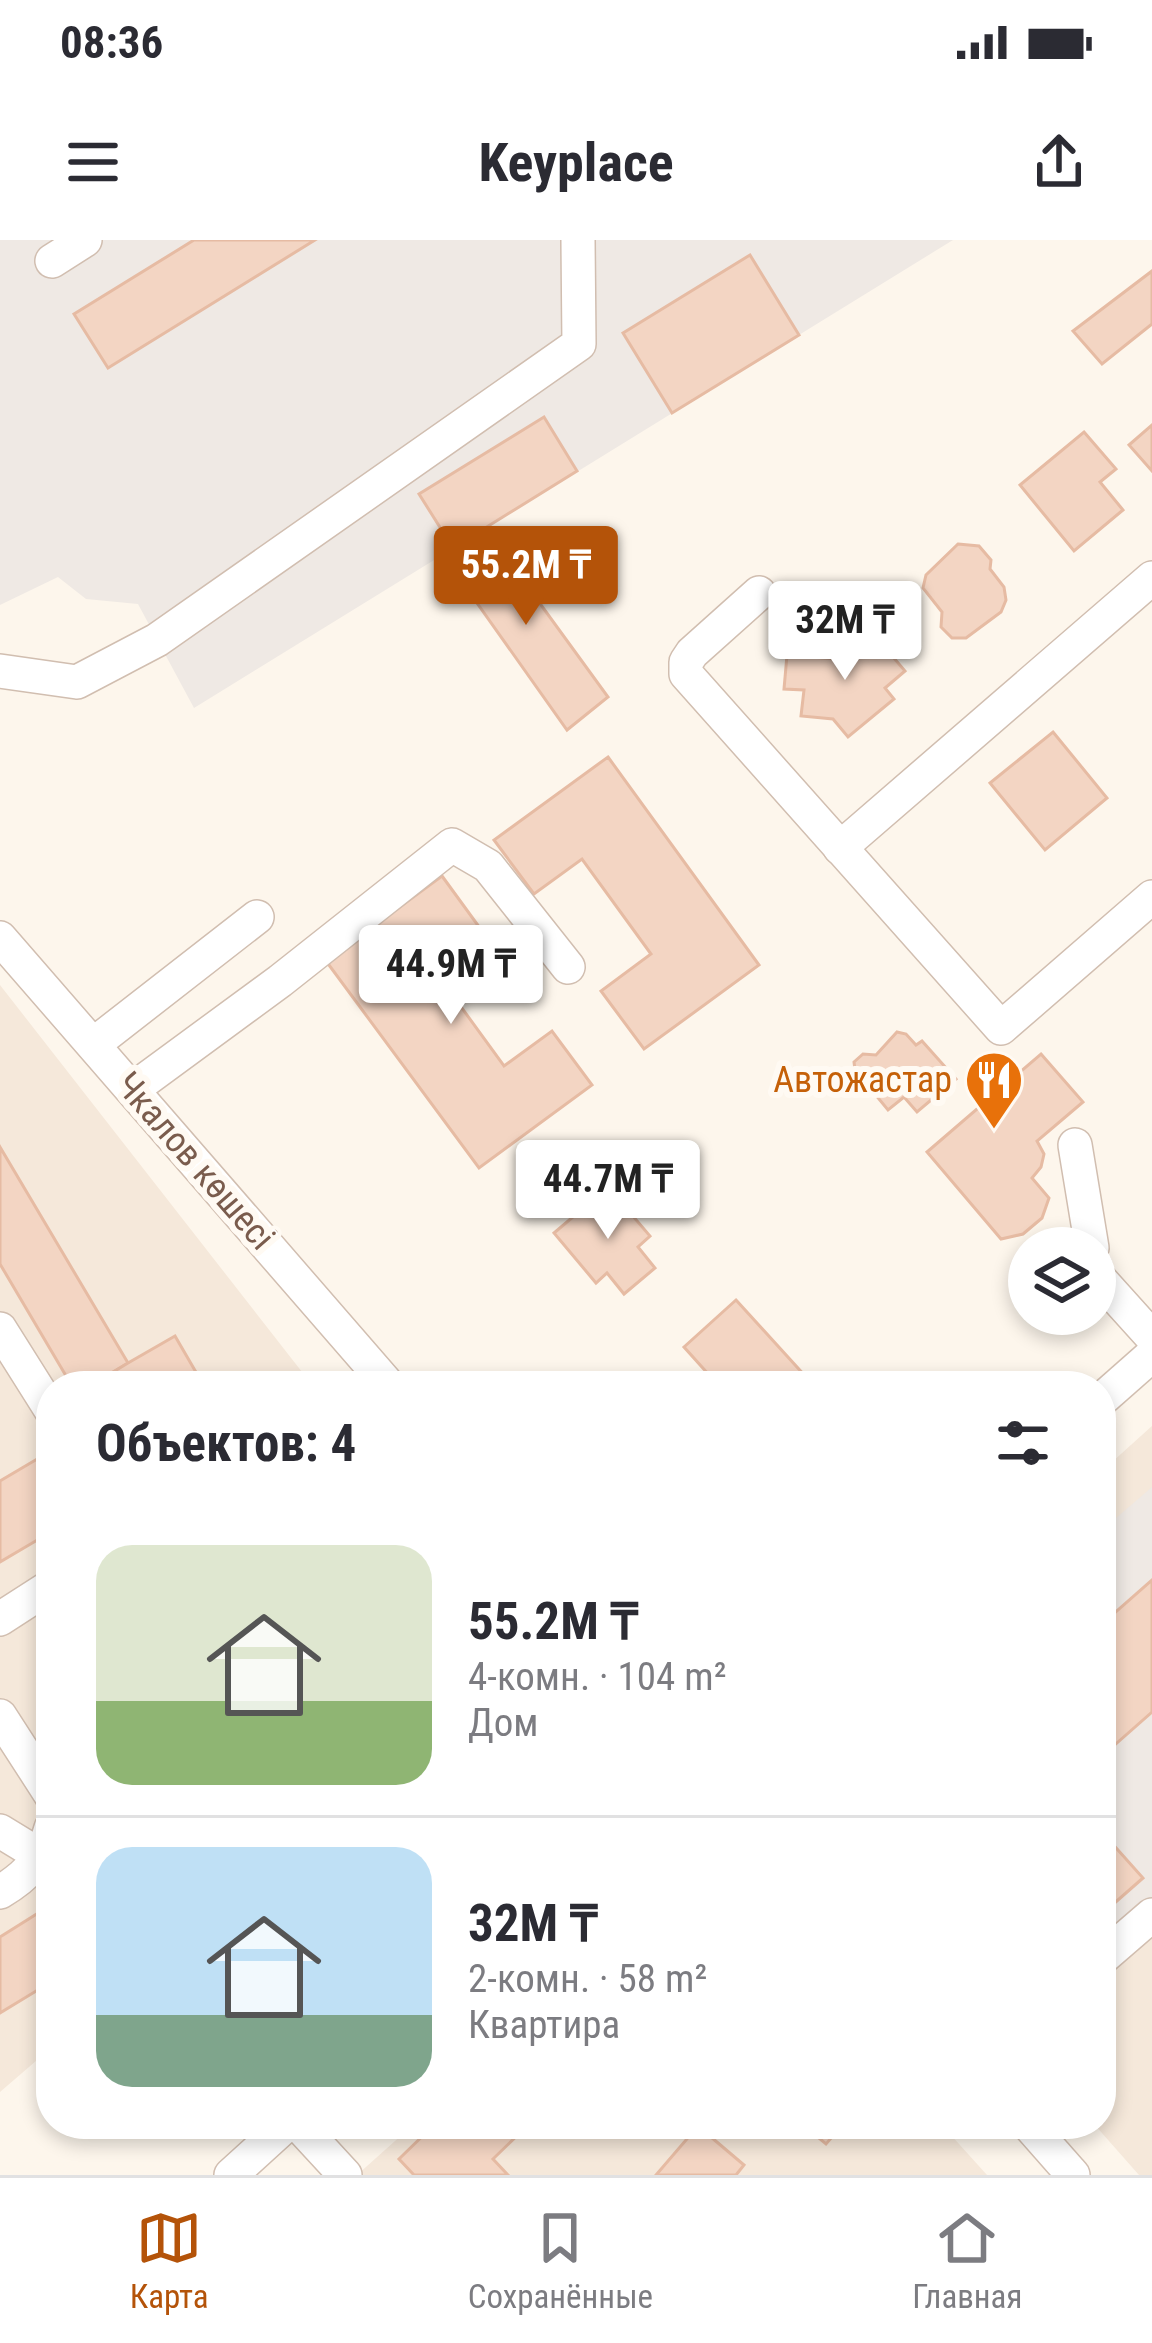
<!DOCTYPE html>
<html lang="ru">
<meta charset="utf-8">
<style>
:root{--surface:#fff;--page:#f2f2f3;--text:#2b2b33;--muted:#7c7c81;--line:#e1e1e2;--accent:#b45309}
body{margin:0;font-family:"Roboto Condensed",sans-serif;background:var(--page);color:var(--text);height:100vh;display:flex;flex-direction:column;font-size:45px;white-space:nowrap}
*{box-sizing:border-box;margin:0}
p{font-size:39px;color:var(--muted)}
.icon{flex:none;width:66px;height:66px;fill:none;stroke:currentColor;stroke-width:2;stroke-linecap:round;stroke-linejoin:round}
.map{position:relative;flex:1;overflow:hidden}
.sheet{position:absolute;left:36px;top:1131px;width:1080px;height:768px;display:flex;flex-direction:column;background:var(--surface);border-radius:48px;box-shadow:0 6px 18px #0003}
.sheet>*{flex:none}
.fabs{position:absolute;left:1008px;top:987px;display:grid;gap:24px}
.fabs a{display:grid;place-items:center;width:108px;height:108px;border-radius:50%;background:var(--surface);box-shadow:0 6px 18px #0003;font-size:60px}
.price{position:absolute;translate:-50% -102px;padding:0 27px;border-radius:12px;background:#fff;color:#222;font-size:39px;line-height:78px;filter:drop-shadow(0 3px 6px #0008)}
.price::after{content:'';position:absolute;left:50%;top:72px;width:36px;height:27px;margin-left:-18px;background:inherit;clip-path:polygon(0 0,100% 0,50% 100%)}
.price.active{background:var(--accent);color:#fff}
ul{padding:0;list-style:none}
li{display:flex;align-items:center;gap:36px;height:300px;padding:0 60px}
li+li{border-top:3px solid var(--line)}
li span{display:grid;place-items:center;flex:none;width:336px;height:240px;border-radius:36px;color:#555}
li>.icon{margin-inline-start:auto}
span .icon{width:144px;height:144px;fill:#fffc;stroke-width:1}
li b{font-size:51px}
h2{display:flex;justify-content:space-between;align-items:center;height:144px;padding:0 60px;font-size:51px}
.status{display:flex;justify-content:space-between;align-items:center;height:84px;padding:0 60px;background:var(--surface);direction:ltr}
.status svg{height:33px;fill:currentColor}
header{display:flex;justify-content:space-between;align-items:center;height:156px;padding:0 60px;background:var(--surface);font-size:54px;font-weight:700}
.tab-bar{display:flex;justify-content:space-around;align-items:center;height:168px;border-top:3px solid var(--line);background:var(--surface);font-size:33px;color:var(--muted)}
.tab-bar a{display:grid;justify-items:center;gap:6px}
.tab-bar .active{color:var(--accent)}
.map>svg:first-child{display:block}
.residential{fill:#f5e8da}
.industrial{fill:#efe9e4}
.building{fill:#f3d5c3;stroke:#e6bba3;stroke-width:3}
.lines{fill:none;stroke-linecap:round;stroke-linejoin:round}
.minor-casing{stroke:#d1beb0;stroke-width:36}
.minor{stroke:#fff;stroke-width:33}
.labels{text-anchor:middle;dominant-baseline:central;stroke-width:12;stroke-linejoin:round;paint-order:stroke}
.food-label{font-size:36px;fill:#c56008;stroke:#fffaf3;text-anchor:end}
.street-label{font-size:36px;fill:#7a5c4d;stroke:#fffaf3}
</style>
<div class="status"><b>08:36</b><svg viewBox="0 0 49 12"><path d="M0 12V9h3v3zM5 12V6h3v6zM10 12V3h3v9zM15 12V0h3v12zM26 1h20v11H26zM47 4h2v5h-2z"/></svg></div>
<header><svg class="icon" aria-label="menu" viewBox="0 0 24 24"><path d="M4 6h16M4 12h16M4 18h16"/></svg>Keyplace<svg class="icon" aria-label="share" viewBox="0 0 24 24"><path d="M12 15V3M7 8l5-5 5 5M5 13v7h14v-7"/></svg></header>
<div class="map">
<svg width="1152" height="1935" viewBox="0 0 1152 1935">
<rect width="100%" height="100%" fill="#fdf6ec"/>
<g class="residential">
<polygon points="0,745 313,1146 51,1146 51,1808 0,1852"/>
<polygon points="1152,1186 1152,1935 1139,1935 1094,1884 1101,1884 1101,1232"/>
<polygon points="414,1884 941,1884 987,1935 357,1935"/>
</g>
<g class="industrial">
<polygon points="0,0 953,0 194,468 138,364 86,359 58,337 0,365"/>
<polygon points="1152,1247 1152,1657 1101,1703 1101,1291"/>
</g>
<g class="building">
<polygon points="194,0 315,0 108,128 74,74"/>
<polygon points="750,15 799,95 672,173 623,93"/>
<polygon points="1152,31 1152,84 1102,124 1073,91"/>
<polygon points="544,177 577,231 453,308 419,254"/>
<polygon points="1152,185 1152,231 1129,205"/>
<polygon points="1084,192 1116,229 1100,242 1123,270 1074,311 1020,245"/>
<polygon points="485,288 608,457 567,490 443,315"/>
<polygon points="958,304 979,306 991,320 990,329 1004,347 1006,360 1001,372 966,398 952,398 941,387 942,372 923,348 926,335"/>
<polygon points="870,390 905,431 885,448 894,459 848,497 833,479 801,476 804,450 784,449 787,415 835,419"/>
<polygon points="1053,492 1107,558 1045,610 990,543"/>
<polygon points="608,517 759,725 644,809 601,751 651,714 582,619 534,654 494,600"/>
<polygon points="442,636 485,695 435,731 504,826 552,791 592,845 479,928 326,721"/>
<polygon points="897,792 906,794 916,805 922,801 956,839 917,872 904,857 888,870 855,830 854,822 863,814 876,815"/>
<polygon points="1041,814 1083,862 1037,901 1044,914 1041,927 1032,938 1049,958 1042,978 1023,994 1001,999 927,912"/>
<polygon points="0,907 128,1123 90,1146 72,1146 0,1024"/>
<polygon points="608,947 650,996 638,1007 655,1028 624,1054 607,1033 596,1043 554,993"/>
<polygon points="736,1060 806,1137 796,1146 719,1146 684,1107"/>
<polygon points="175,1096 204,1146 90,1146 128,1123"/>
<polygon points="44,1215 51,1227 51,1292 0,1322 0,1241"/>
<polygon points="1152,1340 1152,1472 1101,1517 1101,1385"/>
<polygon points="1101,1591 1143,1638 1101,1675"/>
<polygon points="51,1665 51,1742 0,1773 0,1697"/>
<polygon points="435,1884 458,1884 466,1892 474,1884 527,1886 493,1919 508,1935 414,1935 399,1919"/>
<polygon points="821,1884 833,1884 839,1889 826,1904 813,1893"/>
<polygon points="698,1886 744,1925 736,1935 656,1935"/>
</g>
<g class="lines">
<defs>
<g id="minor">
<polyline points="52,21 85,0"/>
<polyline points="759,353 692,413 686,422 686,434 1001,788 1152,657"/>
<polyline points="0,431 77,442 157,400 579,104 578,0"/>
<polyline points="840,608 1152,338"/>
<polyline points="0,698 389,1146"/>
<polyline points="94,804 257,677"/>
<polyline points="133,849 280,741 452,605 488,626 568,727"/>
<polyline points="1075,905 1092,1008"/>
<polyline points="1095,1027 1096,1035 1152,1097"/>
<polyline points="0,1089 51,1170"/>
<polyline points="1101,1160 1152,1115"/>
<polyline points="0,1379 51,1346"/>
<polyline points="0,1476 51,1555"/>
<polyline points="0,1591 41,1616"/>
<path d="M0,1652C27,1636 43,1619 51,1588"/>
<polyline points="1101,1719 1152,1675"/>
<polyline points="298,1884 345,1935"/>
<polyline points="1028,1884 1073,1935"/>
<polyline points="231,1935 287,1884"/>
</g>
</defs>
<use href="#minor" class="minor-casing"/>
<use href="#minor" class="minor"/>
</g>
<defs>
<symbol id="restaurant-pin" viewBox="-11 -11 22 30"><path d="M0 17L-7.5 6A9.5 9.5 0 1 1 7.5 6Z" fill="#e8710a" stroke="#fffaf3"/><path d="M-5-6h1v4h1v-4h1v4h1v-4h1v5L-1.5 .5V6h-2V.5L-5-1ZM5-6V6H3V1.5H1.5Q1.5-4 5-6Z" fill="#fff"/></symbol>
</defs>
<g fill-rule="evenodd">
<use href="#restaurant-pin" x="961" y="807" width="66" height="90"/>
</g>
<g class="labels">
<g class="food-label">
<text x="952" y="840">Автожастар</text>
</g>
<g class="street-label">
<text transform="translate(195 921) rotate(49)">Чкалов көшесі</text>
</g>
</g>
</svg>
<div class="fabs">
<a><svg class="icon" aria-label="layers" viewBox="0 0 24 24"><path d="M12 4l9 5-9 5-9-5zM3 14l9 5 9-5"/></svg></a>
</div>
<b class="price active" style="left:526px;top:388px">55.2M ₸</b>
<b class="price" style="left:845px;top:443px">32M ₸</b>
<b class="price" style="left:451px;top:787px">44.9M ₸</b>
<b class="price" style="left:608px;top:1002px">44.7M ₸</b>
<section class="sheet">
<h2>Объектов: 4<svg class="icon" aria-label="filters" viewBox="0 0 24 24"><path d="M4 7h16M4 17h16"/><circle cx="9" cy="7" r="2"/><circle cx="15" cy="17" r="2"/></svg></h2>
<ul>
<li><span style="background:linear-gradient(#dfe7d0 65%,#8fb573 0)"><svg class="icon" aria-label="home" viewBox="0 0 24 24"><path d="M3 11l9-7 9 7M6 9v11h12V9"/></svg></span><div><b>55.2M ₸</b><p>4-комн. · 104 m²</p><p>Дом</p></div></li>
<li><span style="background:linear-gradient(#bfe0f5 70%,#7fa58c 0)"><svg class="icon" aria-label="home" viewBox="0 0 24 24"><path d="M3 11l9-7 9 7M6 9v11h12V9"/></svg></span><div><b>32M ₸</b><p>2-комн. · 58 m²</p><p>Квартира</p></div></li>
</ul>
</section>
</div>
<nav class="tab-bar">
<a class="active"><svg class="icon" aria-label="map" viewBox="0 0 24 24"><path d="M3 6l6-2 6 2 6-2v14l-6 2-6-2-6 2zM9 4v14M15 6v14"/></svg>Карта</a>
<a><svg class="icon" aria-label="saved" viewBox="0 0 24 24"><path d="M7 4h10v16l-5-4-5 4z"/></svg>Сохранённые</a>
<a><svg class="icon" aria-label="home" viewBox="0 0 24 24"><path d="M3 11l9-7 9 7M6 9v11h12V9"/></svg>Главная</a>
</nav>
